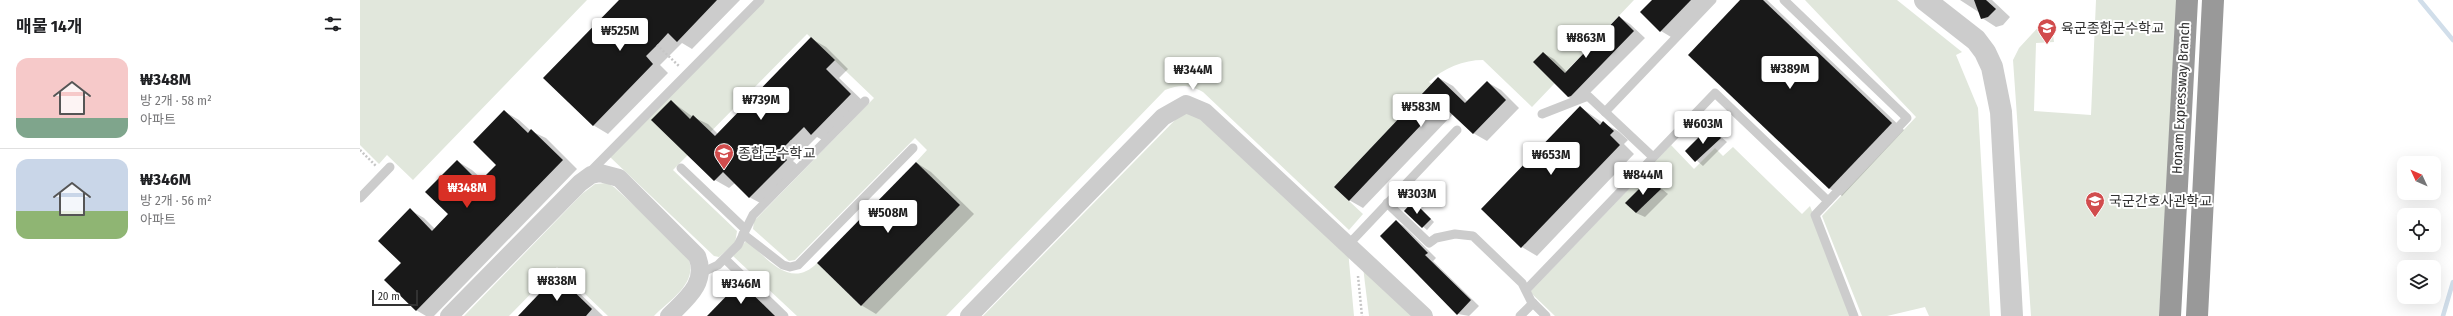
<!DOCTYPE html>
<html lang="ko">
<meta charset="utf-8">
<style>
:root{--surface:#fff;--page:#f6f6f6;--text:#202124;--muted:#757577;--line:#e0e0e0;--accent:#d93025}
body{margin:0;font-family:"Fira Sans Condensed","Noto Sans KR",sans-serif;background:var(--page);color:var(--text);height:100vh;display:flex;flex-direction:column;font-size:15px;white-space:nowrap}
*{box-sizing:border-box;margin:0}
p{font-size:13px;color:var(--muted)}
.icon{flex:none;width:22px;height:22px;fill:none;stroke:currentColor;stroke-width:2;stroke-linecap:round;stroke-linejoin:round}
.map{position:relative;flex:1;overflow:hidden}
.drawer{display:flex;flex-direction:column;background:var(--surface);width:360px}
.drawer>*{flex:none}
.needle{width:26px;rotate:314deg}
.buttons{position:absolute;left:2037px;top:156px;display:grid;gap:8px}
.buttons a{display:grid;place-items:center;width:44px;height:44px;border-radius:8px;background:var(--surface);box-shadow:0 4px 16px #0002;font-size:20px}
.scale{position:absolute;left:12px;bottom:10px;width:46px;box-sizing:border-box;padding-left:4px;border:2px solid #323232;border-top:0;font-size:11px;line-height:14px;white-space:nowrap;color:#323232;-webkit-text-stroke:3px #fff;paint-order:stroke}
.price{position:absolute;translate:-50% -34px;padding:0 9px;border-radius:4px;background:#fff;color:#222;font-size:13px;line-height:26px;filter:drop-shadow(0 1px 2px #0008)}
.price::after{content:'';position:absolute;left:50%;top:24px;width:12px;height:9px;margin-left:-6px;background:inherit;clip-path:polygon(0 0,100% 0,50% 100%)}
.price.active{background:var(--accent);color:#fff}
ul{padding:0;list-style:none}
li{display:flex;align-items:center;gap:12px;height:100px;padding:0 16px}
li+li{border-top:1px solid var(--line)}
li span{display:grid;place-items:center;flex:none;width:112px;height:80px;border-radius:12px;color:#555}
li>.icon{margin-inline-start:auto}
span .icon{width:48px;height:48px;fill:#fffc;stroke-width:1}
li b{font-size:17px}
h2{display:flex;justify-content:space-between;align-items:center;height:48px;padding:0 16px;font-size:17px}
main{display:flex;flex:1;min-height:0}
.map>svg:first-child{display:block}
.green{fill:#e1e7dc}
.shadow{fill:#0003}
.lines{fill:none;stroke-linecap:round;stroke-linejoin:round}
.stream{stroke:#d1deea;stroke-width:4.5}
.building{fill:#191919}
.path{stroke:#c6c6c6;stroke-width:2.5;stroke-dasharray:2 2;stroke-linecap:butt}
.service{stroke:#ccc;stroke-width:9}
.minor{stroke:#ccc;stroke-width:18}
.tertiary{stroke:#ccc;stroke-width:22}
.motorway{stroke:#999;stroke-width:22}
.labels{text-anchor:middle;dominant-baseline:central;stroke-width:4;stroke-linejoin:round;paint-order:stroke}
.poi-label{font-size:14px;fill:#323232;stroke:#fff;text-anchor:start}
.street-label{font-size:14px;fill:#323232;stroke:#fff}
</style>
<main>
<section class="drawer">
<h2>매물 14개<svg class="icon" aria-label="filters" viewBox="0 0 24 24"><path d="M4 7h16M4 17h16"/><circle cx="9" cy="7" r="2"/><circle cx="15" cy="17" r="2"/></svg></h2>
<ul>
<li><span style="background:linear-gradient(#f6c9c9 75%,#7fa58c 0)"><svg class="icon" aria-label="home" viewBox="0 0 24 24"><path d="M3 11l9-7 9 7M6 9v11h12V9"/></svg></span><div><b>₩348M</b><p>방 2개 · 58 m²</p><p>아파트</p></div></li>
<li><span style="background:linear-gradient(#c9d6e8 65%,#8fb573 0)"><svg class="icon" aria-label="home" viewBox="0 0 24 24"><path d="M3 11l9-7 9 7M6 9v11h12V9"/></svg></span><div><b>₩346M</b><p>방 2개 · 56 m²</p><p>아파트</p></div></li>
</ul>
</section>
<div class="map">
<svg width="2093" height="316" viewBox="0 0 2093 316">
<rect width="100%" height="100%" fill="#fff"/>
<g class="green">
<polygon points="0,0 227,0 53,180 27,155 19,164 0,145"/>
<path d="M404,0H1274L1172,107L1123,60C1104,60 1083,68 1069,82L1072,84L974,187L1003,214L989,230L843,92C829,85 821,84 805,90L586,316H437L373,256L387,240C407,259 431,290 457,263L501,306L600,205L556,162L567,150L555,138L435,260L429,261L393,229L394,221L514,98L447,34L313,170L377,231L375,243L359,257L354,256L250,157Z"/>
<polygon points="1445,0 1537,0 1602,52 1596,55 1618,108 1630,316 1569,316 1565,307 1527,316 1502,316 1462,216 1556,117"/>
<polygon points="1736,0 1819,0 1799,316 1671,316 1653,60 1659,48 1683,22 1689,22 1692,25 1694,42 1676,43 1674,111 1731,115"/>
<polygon points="828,112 841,118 988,250 994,316 623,316 820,115"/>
<polygon points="1311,145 1334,169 1355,148 1363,156 1373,147 1442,214 1450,206 1492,316 1195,316 1170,292"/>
<path d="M247,183L254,187L325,252C343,280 312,298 294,316H248L197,267L149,316H104L222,194L235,184Z"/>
<polygon points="1003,267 1054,316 1009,316"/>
</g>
<g class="shadow">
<polygon points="261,0 380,0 332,49 322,43 300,65 308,73 248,134 233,125"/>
<polygon points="1293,0 1354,0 1316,40 1301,31 1281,12"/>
<polygon points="1381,0 1407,0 1544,130 1482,196 1470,189 1330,55"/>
<polygon points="1600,0 1632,0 1650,17 1643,25 1636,27 1622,18 1620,13"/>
<polygon points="1259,17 1270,24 1285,38 1220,103 1208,97 1183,53 1194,59 1207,72"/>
<polygon points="452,39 466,47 488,69 479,78 505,103 466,142 457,137 433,161 441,168 404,205 389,197 375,183 369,188 355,180 292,120 311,101 333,117 348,124 358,134"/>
<polygon points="1079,78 1093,86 1108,102 1127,82 1141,90 1159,108 1127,141 1113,133 1093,114 1003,208 989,200"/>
<polygon points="1220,107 1243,123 1258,131 1268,140 1264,144 1274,154 1177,256 1162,247"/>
<polygon points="144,111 159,120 171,131 186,138 217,169 74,316 66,316 56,310 42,263 50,210 64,218 75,229 89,214 97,161 112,170 123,180 138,165"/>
<polygon points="1353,130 1367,142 1343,166 1326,151 1341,137 1344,139"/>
<polygon points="557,163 571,172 614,214 516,314 501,305"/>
<polygon points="1291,180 1308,194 1285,217 1276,213"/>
<polygon points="1054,202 1074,222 1067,230 1045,211"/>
<polygon points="1036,221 1044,226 1076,258 1073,261 1119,306 1109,316 1098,314 1022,236"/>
<polygon points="197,276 209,283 243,316 159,316"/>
<polygon points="380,283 395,292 420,316 348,316"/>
</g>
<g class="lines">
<g class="stream">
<polyline points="2060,0 2093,40"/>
<polyline points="2083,316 2093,282"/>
</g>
</g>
<g class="building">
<polygon points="259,0 357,0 317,42 308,33 297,45 286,56 293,64 233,126 183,78"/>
<polygon points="1292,0 1331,0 1300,32 1280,12"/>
<polygon points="1380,0 1403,0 1532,123 1469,189 1328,55"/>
<polygon points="1614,0 1626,0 1636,9 1628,17 1621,19"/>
<polygon points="1259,16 1274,31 1211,96 1208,97 1173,62 1183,52 1205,73"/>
<polygon points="451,37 475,60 466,69 491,94 451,135 444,127 419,152 427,160 389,198 363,172 354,181 291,120 311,100 330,119 333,115 355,136"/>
<polygon points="1078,77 1105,103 1127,81 1146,100 1113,134 1081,104 989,201 974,187"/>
<polygon points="1220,106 1240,125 1243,121 1254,131 1250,135 1260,145 1161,248 1121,209"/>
<polygon points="144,110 168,133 171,129 203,160 56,311 24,280 41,263 18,241 50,208 72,231 88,214 65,192 97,160 119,182 136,165 113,142"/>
<polygon points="1353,129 1361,138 1335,162 1325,151 1341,135 1343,138"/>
<polygon points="556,162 600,205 501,306 457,263"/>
<polygon points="1290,178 1301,189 1276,213 1265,203"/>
<polygon points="1053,201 1071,219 1062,228 1044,211"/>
<polygon points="1036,220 1068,253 1065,255 1111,300 1097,315 1020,236"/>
<polygon points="197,275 232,309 226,316 158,316"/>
<polygon points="380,282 415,316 347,316"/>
</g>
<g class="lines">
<g class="path">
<polyline points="297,45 320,67"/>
<polyline points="430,141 441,151"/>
<polyline points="0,150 16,166"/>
<polyline points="998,276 1002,316"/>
</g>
<g class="service">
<polyline points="1424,0 1547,118 1455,215 1494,316"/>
<polyline points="1245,112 1352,0"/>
<polyline points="1182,114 1228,96 1293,157"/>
<polyline points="321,168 385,229"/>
<polyline points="229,173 400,0"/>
<polyline points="0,198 30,167"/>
<polyline points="1027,203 1069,243 1076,238 1095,234 1113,236 1162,283 1171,301 1186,316"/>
<polyline points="383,234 423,265 430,267 438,265 553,148"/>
<polyline points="988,245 1097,130"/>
<polyline points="365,259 424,316"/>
<polyline points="341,273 358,265 378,245 393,215 505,101"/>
<polyline points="1166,290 1355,93 1468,201"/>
<polyline points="1160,316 1173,303"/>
</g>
<g class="minor">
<path d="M89,316L220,183L231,175L240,173L259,178L337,256C348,283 326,299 309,316"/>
<polyline points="609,316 803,117 826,104 845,112 1064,316"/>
</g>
<polyline class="tertiary" points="1565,0 1616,40 1625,52 1632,67 1641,112 1652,316"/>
<g class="motorway">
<polyline points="1810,316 1827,0"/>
<polyline points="1837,316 1853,0"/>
</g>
</g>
<defs>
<symbol id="university-pin" viewBox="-11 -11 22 30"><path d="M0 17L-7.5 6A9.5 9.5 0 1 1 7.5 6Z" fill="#d14c4d" stroke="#fff"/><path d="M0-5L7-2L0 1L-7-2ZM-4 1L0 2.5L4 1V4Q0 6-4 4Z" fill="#fff"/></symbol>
</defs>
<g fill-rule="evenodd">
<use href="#university-pin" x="1676" y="17" width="22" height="30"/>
<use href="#university-pin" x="353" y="142" width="22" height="30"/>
<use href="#university-pin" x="1724" y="190" width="22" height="30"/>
</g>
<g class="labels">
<g class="poi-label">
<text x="1701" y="28">육군종합군수학교</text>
<text x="378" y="153">종합군수학교</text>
<text x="1749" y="201">국군간호사관학교</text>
</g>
<g class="street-label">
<text transform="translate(1821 98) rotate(-87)">Honam Expressway Branch</text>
</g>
</g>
</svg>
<div class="buttons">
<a><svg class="needle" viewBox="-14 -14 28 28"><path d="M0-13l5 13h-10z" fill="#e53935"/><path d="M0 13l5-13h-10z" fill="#757577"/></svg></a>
<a><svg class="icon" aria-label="locate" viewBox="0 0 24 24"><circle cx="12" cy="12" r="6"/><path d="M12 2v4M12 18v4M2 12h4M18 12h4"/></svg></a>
<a><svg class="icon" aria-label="layers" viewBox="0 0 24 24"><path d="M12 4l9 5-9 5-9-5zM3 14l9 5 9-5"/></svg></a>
</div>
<div class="scale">20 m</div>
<b class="price" style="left:260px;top:52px">₩525M</b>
<b class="price" style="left:1226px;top:59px">₩863M</b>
<b class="price" style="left:1430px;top:90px">₩389M</b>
<b class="price" style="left:833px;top:91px">₩344M</b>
<b class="price" style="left:401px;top:121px">₩739M</b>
<b class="price" style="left:1061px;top:128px">₩583M</b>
<b class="price" style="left:1343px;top:145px">₩603M</b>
<b class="price" style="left:1191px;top:176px">₩653M</b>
<b class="price" style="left:1283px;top:196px">₩844M</b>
<b class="price active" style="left:107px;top:209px">₩348M</b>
<b class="price" style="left:1057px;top:215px">₩303M</b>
<b class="price" style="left:528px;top:234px">₩508M</b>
<b class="price" style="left:197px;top:302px">₩838M</b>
<b class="price" style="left:381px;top:305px">₩346M</b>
</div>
</main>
